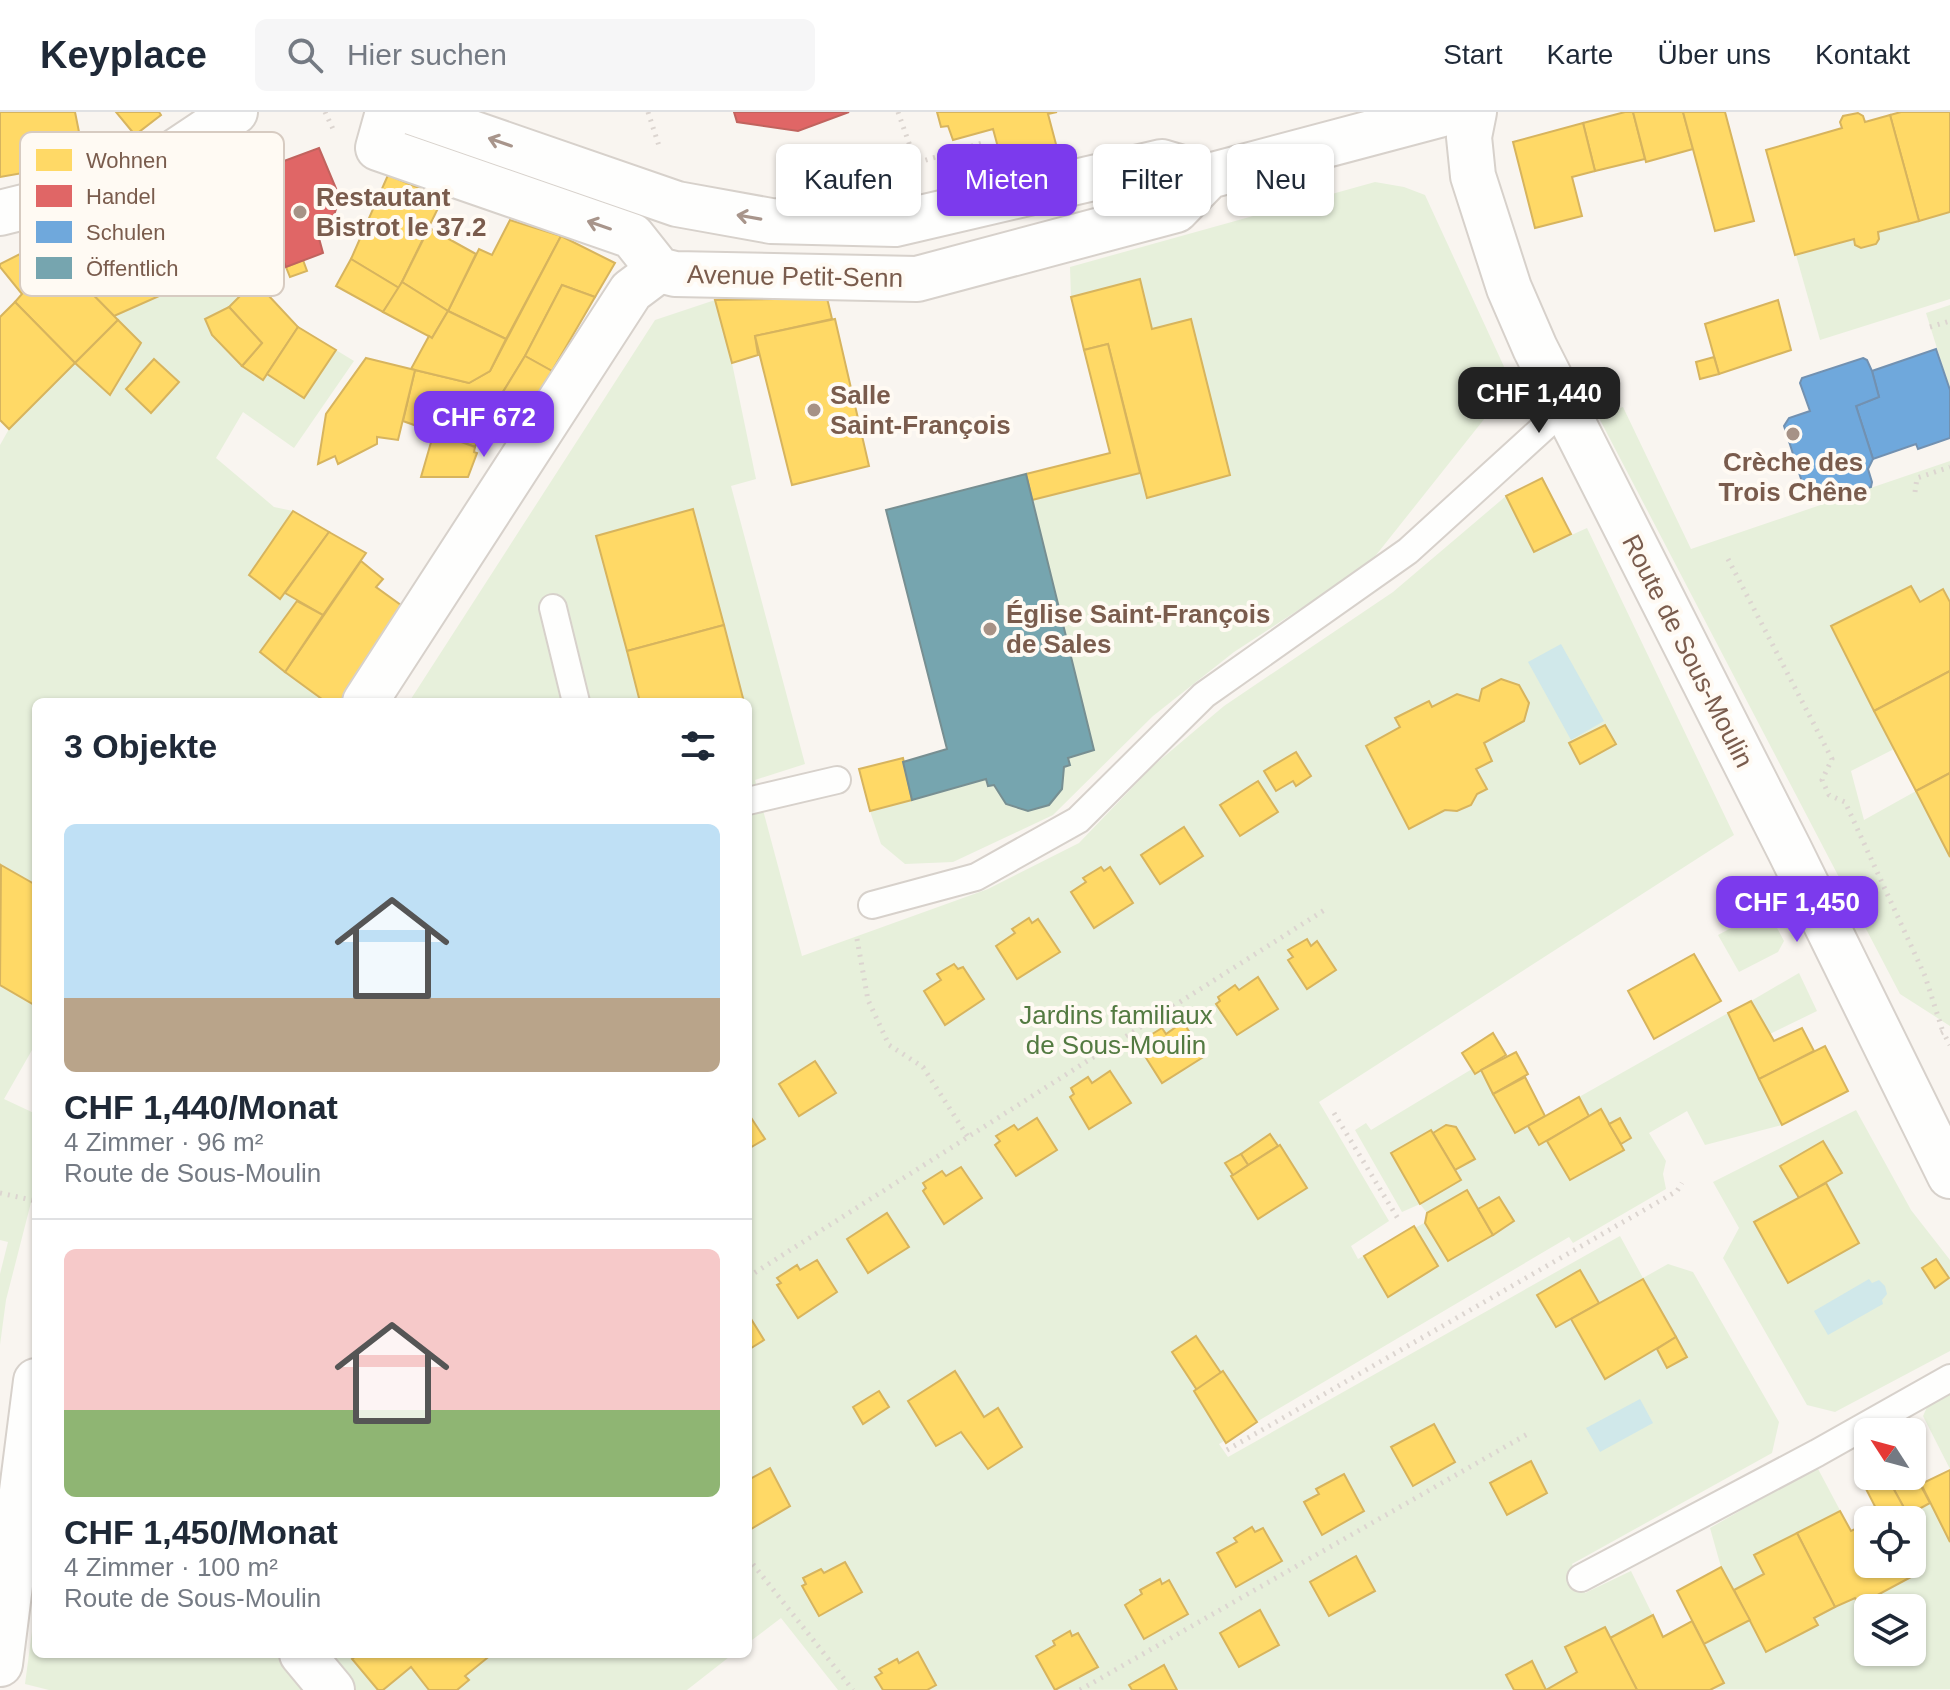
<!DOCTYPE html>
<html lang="de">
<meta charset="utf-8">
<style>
:root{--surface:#fff;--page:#f6f6f7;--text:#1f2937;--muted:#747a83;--line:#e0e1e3;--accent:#7c3aed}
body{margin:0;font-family:Arial,sans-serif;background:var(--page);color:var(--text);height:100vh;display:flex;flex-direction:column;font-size:30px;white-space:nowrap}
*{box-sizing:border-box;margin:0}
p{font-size:26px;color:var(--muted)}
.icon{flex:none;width:44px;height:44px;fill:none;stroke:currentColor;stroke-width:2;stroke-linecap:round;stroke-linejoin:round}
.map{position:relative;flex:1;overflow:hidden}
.drawer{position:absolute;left:32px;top:586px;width:720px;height:960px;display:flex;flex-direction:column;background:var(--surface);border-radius:12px;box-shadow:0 2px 6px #0004}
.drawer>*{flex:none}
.hud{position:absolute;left:776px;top:32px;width:760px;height:72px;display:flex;gap:16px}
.needle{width:52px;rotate:306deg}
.fabs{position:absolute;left:1854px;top:1306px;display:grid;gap:16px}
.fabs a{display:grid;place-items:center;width:72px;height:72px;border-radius:12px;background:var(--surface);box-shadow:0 2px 6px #0004;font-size:40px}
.price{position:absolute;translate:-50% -68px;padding:0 18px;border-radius:16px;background:var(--accent);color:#fff;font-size:26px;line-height:52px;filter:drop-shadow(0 2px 4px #0008)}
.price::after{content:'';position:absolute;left:50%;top:48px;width:24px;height:18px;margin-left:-12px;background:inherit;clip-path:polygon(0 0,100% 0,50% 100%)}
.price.on{background:#222;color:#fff}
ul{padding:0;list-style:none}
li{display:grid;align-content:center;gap:16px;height:424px;padding:0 32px}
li+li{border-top:2px solid var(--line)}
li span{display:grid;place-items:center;height:248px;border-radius:12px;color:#555}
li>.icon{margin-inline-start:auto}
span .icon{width:144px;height:144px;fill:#fffc;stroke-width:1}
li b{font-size:34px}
h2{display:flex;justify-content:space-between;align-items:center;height:96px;padding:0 32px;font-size:34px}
.chip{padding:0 28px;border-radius:12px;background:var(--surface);box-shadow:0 2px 6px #0004;font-size:28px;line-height:72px}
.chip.on{background:var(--accent);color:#fff}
header{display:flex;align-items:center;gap:48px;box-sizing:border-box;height:112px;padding:0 40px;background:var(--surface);border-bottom:2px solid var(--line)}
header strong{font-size:38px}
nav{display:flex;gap:44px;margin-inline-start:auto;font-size:28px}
.search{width:560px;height:72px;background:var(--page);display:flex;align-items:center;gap:20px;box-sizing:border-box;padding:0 28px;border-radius:12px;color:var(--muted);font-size:30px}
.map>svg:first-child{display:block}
.green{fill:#e7f0db;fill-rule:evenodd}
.water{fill:#d0e8ea}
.homes{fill:#ffd966;stroke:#d7b45e;stroke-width:2}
.shops{fill:#e06666;stroke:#c1635e;stroke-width:2}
.schools{fill:#6fa8dc;stroke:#7291b1;stroke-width:2}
.public{fill:#76a5af;stroke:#778f92;stroke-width:2}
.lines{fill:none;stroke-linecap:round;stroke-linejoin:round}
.service-casing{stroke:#d7d1cb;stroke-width:30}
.minor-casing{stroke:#d7d1cb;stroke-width:48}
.tertiary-casing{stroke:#d7d1cb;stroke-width:48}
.path{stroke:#dcd5d0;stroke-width:5;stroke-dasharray:2 6;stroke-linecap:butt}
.service{stroke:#fefefd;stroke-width:26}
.minor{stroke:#fefefd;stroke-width:44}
.tertiary{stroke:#fefefd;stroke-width:44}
.oneway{stroke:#a8958b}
.poi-dot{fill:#a69286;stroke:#fffaf3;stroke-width:3}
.labels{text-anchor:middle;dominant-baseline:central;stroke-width:8;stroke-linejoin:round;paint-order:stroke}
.poi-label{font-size:26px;font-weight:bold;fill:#7a5c4d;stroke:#fffaf3;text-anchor:start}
.street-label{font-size:26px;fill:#7a5c4d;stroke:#fffaf3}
.park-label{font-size:26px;fill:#537a41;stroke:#fffaf3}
.key{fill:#fffaf3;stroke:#d7cbc1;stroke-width:2}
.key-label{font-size:22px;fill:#7a5c4d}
</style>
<header>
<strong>Keyplace</strong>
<div class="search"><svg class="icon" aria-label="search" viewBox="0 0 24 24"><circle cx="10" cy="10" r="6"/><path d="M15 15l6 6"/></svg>Hier suchen</div>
<nav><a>Start</a><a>Karte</a><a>Über uns</a><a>Kontakt</a></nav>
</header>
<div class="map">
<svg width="1950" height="1578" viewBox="0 0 1950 1578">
<rect width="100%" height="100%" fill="#f9f5f0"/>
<g class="green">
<polygon points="1375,70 1404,75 1425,83 1512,272 1369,452 1234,540 1153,604 1053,703 953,750 905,752 881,732 870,699 986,667 988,674 994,673 1006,692 1028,699 1049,692 1062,677 1064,655 1070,653 1068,646 1094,638 1032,388 1140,361 1147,386 1152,217 1139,167 1071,185 1070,155"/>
<polygon points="1950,100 1950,187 1820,228 1796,143 1854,127 1855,133 1878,120"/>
<polygon points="247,160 298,215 267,263 304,285 336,238 354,249 294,336 243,300 216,346 274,395 293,399 249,463 280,487 285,481 297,489 260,540 326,590 36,590 36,931 4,987 36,1002 36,1071 6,1188 0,1233 0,1162 8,1130 0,1128 0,333 9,317 75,251 111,283 141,231 114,204 175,177 178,180 207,165 215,179"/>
<path d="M715,188L732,251L756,367L731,374L805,652L755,668L802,844L988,777L1079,731L1153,654L1224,594L1393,480L1506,384L1534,440L1587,416L1734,723L1319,990L1389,1109L1351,1134L1358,1147L1424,1111L1427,1101L1420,1092L1402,1100L1355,1018L1366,1011L1371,1018L1472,957L1481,958L1515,1021L1728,901L1782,1013L1705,1033L1687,999L1649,1021L1666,1049L1663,1062L1666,1077L1573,1131L1569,1125L1219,1332L1228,1345L1620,1124L1643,1166L1668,1152L1693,1160L1779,1310L1772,1341L1572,1452L1585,1481L1631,1459L1663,1524L1692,1509L1705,1532L1750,1508L1721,1455L1710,1416L1817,1355L1851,1419L1868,1411V1452H1912V1408H1899L1929,1391L1921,1372L1950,1358V1577L838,1578L781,1506L748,1531V590H409L655,208ZM1868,1496H1912V1540H1868Z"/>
<polygon points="1950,193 1950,278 1926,201"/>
<polygon points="1623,295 1691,437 1950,349 1950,490 1943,477 1920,490 1911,474 1831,515 1894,637 1851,659 1864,708 1916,679 1950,745 1950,914 1900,882 1598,304"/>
<polygon points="1767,797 1784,829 1778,840 1739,860 1718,823"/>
<polygon points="1799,861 1817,899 1770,922 1751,889"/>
<polygon points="1856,998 1911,1098 1950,1148 1950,1239 1835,1300 1807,1293 1723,1146 1739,1116 1713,1070"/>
<polygon points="1950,1281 1950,1357 1923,1304 1928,1293"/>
<polygon points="36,1489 36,1542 282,1542 313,1578 49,1578 25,1572"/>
<polygon points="324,1542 733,1542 687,1578 354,1578"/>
</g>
<g class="water">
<polygon points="1561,532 1604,609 1571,628 1528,550"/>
<polygon points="1869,1167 1872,1171 1879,1168 1885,1174 1887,1182 1882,1188 1883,1192 1828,1223 1814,1199"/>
<polygon points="1640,1287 1653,1311 1600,1340 1586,1316"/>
</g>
<g class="homes">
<polygon points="0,0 75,0 85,50 0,65"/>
<polygon points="116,0 159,0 161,3 135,23"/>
<polygon points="937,0 1057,0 1048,2 1057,36 1002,50 993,17 953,28 948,14 941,15"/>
<polygon points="1625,0 1633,0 1645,47 1595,59 1583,11"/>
<polygon points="1633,0 1683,0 1693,37 1646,50"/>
<polygon points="1683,0 1725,0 1754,109 1715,119"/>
<polygon points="1901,0 1950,0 1950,100 1919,109 1890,3"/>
<polygon points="1858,1 1863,4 1865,10 1890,3 1919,109 1878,120 1879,127 1876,132 1861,136 1855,133 1854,127 1795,143 1766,38 1842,16 1840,10 1843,4"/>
<polygon points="1583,11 1595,59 1572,65 1582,104 1535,116 1513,30"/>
<polygon points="388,63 443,86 399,176 351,147"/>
<polygon points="139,89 175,177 114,204 42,131"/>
<polygon points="510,108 561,124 506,227 448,199 479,137 492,143"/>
<polygon points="429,116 476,142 448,199 402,170"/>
<polygon points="561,124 615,151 595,185 562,173 525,244 487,306 484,303 471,327 478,329 475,335 403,309 415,258 469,271 490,259"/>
<polygon points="42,131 118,208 75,251 15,190 22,182 0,155 0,152"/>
<polygon points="351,147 399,176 383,200 336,174"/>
<polygon points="303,148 307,159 290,165 286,155"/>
<polygon points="1140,167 1152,217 1191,207 1230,363 1147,386 1108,232 1084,238 1071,185"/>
<polygon points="255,169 298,215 263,268 242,254 262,231 229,195"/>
<polygon points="402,170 448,199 432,226 383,200"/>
<polygon points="562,173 595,185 552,259 525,244"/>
<polygon points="827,186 832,207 755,224 758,243 732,251 715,188"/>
<polygon points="1778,188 1791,238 1719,262 1705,212"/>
<polygon points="15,190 75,251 9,317 0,308 0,205"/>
<polygon points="229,195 262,231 242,254 212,223 205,207"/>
<polygon points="448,199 506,227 490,259 469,271 411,257 429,224 432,226"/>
<polygon points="835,207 869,354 792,373 755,224"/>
<polygon points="118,208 141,231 110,283 75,251"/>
<polygon points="298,215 336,238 304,286 267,262"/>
<polygon points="1108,232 1140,361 1032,388 1026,362 1110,341 1084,238"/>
<polygon points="525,244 552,259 513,322 487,306"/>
<polygon points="1714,245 1719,262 1700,267 1696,250"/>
<polygon points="366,246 415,258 398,328 377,325 377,332 338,352 335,344 318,352 326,302"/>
<polygon points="154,247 179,270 151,301 126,277"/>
<polygon points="434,320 475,335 474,340 477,341 468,365 421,365"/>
<polygon points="1542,366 1571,422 1534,440 1506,384"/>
<polygon points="693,397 724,513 627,539 596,424"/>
<polygon points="293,399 329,420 280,487 249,463"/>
<polygon points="329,420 366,441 323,503 285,481"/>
<polygon points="361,449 383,467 376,475 405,496 347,590 326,590 285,560"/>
<polygon points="1911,474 1920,490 1943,477 1950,490 1950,559 1874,599 1831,514"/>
<polygon points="297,489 323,503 285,560 260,540"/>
<polygon points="724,513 744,590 640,590 627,539"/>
<polygon points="1950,559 1950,661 1916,679 1874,599"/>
<polygon points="1501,567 1519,573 1529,591 1524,609 1484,631 1492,649 1476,657 1487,677 1477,682 1471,693 1457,699 1445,698 1409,717 1366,634 1400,615 1395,606 1429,589 1432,595 1457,582 1479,589 1482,577"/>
<polygon points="1605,613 1616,632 1580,652 1569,631"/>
<polygon points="1296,640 1311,664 1296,674 1293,669 1276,679 1264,659"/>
<polygon points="903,646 912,688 870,699 859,657"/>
<polygon points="1950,661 1950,745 1916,679"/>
<polygon points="1258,669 1278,700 1240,724 1220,693"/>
<polygon points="1184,715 1203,744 1160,772 1141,743"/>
<polygon points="1,753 36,773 36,894 0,873"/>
<polygon points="1101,755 1104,759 1110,755 1133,791 1094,816 1071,780 1086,770 1083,766"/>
<polygon points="1029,806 1032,811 1038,807 1060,840 1017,867 996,834 1015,821 1012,817"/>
<polygon points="1307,827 1311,834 1317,829 1336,858 1307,877 1288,848 1293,845 1288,838"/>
<polygon points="1694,842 1721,889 1654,927 1628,879"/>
<polygon points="954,852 958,857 963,855 984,887 945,913 924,879 941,868 937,862"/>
<polygon points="1258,865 1278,897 1237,923 1216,892 1220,889 1218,885 1235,873 1239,878"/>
<polygon points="1751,889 1774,929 1802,916 1814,939 1759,967 1728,901"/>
<polygon points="1183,910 1205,944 1162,971 1141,938 1147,933 1144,927 1162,916 1166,922"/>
<polygon points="1493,921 1506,943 1475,962 1462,941"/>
<polygon points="1825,934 1848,979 1782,1013 1759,967"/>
<polygon points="1516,940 1528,962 1493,982 1481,958"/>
<polygon points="815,949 836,981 799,1004 779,972"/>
<polygon points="1110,959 1131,991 1089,1017 1070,985 1074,982 1071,976 1088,965 1092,971"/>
<polygon points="1525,965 1545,1004 1515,1021 1493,982"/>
<polygon points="1579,985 1589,1004 1539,1033 1528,1014"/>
<polygon points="1601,997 1624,1038 1570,1068 1547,1029"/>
<polygon points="748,1001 765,1027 748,1037"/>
<polygon points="1037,1006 1057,1038 1016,1064 995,1033 1000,1029 996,1024 1014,1013 1018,1018"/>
<polygon points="1620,1006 1631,1026 1621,1032 1609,1012"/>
<polygon points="1446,1013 1456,1015 1475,1047 1455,1058 1433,1021"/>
<polygon points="1431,1018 1461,1068 1420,1092 1391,1041"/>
<polygon points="1270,1022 1278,1034 1248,1053 1241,1042"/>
<polygon points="1823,1029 1842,1061 1799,1086 1780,1054"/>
<polygon points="1280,1033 1307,1076 1258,1107 1231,1064"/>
<polygon points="1241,1042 1248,1053 1233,1063 1225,1051"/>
<polygon points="961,1055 982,1086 944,1112 923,1079 926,1076 923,1071 942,1059 946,1064"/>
<polygon points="1826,1071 1859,1131 1788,1171 1754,1110"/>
<polygon points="1467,1078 1493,1123 1448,1149 1425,1111 1427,1101"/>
<polygon points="1499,1085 1514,1109 1493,1123 1478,1097"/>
<polygon points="887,1101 909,1135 868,1161 847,1127"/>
<polygon points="1414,1114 1438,1154 1388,1185 1364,1144"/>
<polygon points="1936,1147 1949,1166 1935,1176 1922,1156"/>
<polygon points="817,1148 837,1180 798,1206 777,1173 781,1171 777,1166 797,1153 800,1158"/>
<polygon points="1580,1158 1599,1191 1556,1215 1537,1183"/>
<polygon points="1643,1167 1676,1225 1605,1267 1571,1207"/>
<polygon points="748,1202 764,1228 748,1238"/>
<polygon points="1196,1224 1221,1261 1197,1278 1172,1240"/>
<polygon points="1676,1225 1687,1245 1667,1256 1657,1237"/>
<polygon points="955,1259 984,1305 998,1296 1022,1335 988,1357 961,1320 936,1334 908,1289"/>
<polygon points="1223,1259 1257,1310 1226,1331 1194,1279"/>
<polygon points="879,1279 889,1295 863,1312 853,1295"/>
<polygon points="1434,1312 1455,1350 1413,1374 1391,1335"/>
<polygon points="1531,1349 1547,1381 1507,1403 1490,1371"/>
<polygon points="770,1356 790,1394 751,1417 748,1411 748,1368"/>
<polygon points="1912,1357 1930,1391 1908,1403 1887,1365 1912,1364"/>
<polygon points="1950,1358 1950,1430 1921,1372"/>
<polygon points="1344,1362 1364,1399 1322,1423 1304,1390 1319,1382 1316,1377"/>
<polygon points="1887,1365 1908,1403 1899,1408 1882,1408 1866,1377"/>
<polygon points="1840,1399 1851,1419 1868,1411 1868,1452 1904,1452 1911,1465 1859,1493 1855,1486 1835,1495 1797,1421"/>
<polygon points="1252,1415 1255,1420 1263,1416 1282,1449 1236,1475 1217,1441 1237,1430 1234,1426"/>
<polygon points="1797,1421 1835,1495 1814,1506 1818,1513 1766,1540 1734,1478 1764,1462 1754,1443"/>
<polygon points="1356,1444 1375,1479 1329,1504 1310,1470"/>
<polygon points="845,1450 862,1480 819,1504 802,1474 806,1472 803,1466 821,1457 824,1461"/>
<polygon points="1721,1455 1750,1508 1704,1532 1677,1479"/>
<polygon points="1160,1467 1162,1472 1169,1468 1188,1502 1144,1527 1125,1493 1142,1482 1140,1478"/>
<polygon points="1260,1498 1279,1533 1239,1555 1220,1521"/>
<polygon points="1653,1503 1663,1525 1692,1509 1724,1571 1710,1578 1637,1578 1610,1526"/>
<polygon points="1605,1515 1637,1578 1546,1578 1577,1560 1565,1535"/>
<polygon points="1070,1519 1072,1524 1078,1521 1098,1555 1055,1578 1036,1544 1055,1533 1053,1529"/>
<polygon points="918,1540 936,1573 927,1578 883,1578 875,1565 882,1561 879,1557 897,1547 899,1551"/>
<polygon points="359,1542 492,1542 465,1564 469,1568 457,1578 429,1578 411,1555 383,1578 378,1578 352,1547"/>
<polygon points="1532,1549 1546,1578 1514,1578 1506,1563"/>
<polygon points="1164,1553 1177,1578 1132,1578 1129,1573"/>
</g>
<g class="shops">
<polygon points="734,0 849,0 798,19 737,10"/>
<polygon points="319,36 340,86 330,114 317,119 323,141 286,155 249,62"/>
</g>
<g class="schools">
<polygon points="1936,237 1950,278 1950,326 1918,337 1916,332 1873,347 1856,294 1879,285 1872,259"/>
<polygon points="1863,246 1867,248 1872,259 1879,285 1856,294 1873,347 1868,357 1872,370 1871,375 1822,391 1816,389 1812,376 1803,373 1784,314 1789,306 1810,299 1800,271 1802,266"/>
</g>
<polygon class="public" points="1026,362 1094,638 1068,646 1070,653 1064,655 1062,677 1049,693 1028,699 1006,692 994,673 988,674 986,667 912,688 903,650 947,637 886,398"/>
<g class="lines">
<defs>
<g id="service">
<polyline points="553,496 576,590"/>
<polyline points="748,689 837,668"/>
<polyline points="872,793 976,765 1078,708 1204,583 1408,439 1564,297"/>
<polyline points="1581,1466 1817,1341 1950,1266"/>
</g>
<g id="minor">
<polyline points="388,0 378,36 632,124 659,158 675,162 917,167 1176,98 1209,64 1450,0"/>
<polyline points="411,0 677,92 771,109 895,112 1162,50 1209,64"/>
<polyline points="0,101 80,81 166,46 235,0"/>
<polyline points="365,590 631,179 659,158"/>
<polyline points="302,1542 332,1578"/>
<polyline points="0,1552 36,1269"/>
</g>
<polyline id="tertiary" points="1474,0 1469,25 1473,64 1509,176 1535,236 1789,737 1950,1064"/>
</defs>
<use href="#service" class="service-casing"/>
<use href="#minor" class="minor-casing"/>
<use href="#tertiary" class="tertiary-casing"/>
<g class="path">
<polyline points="325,0 333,17"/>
<polyline points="648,0 660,37"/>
<polyline points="898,0 916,51 982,31 985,43"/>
<polyline points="1930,215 1950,209"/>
<polyline points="1915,380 1917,366 1950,355"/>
<polyline points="1728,447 1832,647 1822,668 1829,683 1845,690 1925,864 1943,920"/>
<polyline points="857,827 868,888 889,933 923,955 968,1025"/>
<polyline points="1941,921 1943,920 1950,933"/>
<polyline points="1334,1001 1400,1110"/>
<polyline points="0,1081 36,1089"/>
<polyline points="748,1165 1326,797"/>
<polyline points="1227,1338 1677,1079 1682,1071"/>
<polyline points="748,1446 853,1578"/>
<polyline points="1080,1578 1531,1320"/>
</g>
<use href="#service" class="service"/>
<use href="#minor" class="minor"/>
<use href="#tertiary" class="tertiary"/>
</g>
<defs><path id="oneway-shaft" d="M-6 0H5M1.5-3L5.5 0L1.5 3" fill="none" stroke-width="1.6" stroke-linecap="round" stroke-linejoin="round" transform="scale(2)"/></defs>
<g class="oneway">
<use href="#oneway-shaft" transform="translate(500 30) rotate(-161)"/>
<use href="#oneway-shaft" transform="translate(749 105) rotate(-170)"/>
<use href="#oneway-shaft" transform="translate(599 113) rotate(-161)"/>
</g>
<g class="poi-dot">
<circle cx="300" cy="100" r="8"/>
<circle cx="814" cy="298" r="8"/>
<circle cx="1793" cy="322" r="8"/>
<circle cx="990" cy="517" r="8"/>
</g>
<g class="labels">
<g class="poi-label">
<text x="316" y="85">Restautant<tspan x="316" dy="30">Bistrot le 37.2</tspan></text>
<text x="830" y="283">Salle<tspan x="830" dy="30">Saint-François</tspan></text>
<text x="1793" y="350" text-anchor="middle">Crèche des<tspan x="1793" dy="30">Trois Chêne</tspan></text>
<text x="1006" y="502">Église Saint-François<tspan x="1006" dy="30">de Sales</tspan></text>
</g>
<g class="street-label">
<text transform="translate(795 164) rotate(1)">Avenue Petit-Senn</text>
<text transform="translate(1688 539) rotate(63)">Route de Sous-Moulin</text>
</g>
<g class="park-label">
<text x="1116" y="903">Jardins familiaux<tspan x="1116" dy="30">de Sous-Moulin</tspan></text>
</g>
</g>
<rect x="20" y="20" width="264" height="164" rx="12" class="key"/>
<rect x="36" y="37" width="36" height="22" fill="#ffd966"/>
<rect x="36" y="73" width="36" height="22" fill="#e06666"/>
<rect x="36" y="109" width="36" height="22" fill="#6fa8dc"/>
<rect x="36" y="145" width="36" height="22" fill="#76a5af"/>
<g class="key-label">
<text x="86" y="56">Wohnen</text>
<text x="86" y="92">Handel</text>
<text x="86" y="128">Schulen</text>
<text x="86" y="164">Öffentlich</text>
</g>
</svg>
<div class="fabs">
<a><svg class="needle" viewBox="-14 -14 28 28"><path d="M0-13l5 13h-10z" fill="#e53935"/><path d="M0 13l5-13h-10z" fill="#747a83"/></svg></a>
<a><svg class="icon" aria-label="locate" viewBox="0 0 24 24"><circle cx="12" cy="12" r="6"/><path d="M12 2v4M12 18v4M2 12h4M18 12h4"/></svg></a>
<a><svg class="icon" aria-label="layers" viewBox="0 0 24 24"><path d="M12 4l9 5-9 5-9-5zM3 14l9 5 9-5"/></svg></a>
</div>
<b class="price on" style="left:1539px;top:323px">CHF 1,440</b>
<b class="price" style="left:484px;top:347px">CHF 672</b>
<b class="price" style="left:1797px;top:832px">CHF 1,450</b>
<div class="hud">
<a class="chip">Kaufen</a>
<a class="chip on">Mieten</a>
<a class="chip">Filter</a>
<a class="chip">Neu</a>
</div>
<section class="drawer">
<h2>3 Objekte<svg class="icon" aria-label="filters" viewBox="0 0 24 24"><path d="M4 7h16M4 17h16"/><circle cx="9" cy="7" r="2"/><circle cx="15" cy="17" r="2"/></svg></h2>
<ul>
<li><span style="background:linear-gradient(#bfe0f5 70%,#b9a48a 0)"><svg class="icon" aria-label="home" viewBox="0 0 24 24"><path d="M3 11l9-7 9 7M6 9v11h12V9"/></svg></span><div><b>CHF 1,440/Monat</b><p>4 Zimmer · 96 m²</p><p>Route de Sous-Moulin</p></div></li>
<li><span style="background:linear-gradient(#f6c9c9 65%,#8fb573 0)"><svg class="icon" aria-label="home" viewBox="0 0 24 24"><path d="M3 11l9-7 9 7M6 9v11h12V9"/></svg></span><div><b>CHF 1,450/Monat</b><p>4 Zimmer · 100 m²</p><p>Route de Sous-Moulin</p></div></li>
</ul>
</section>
</div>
